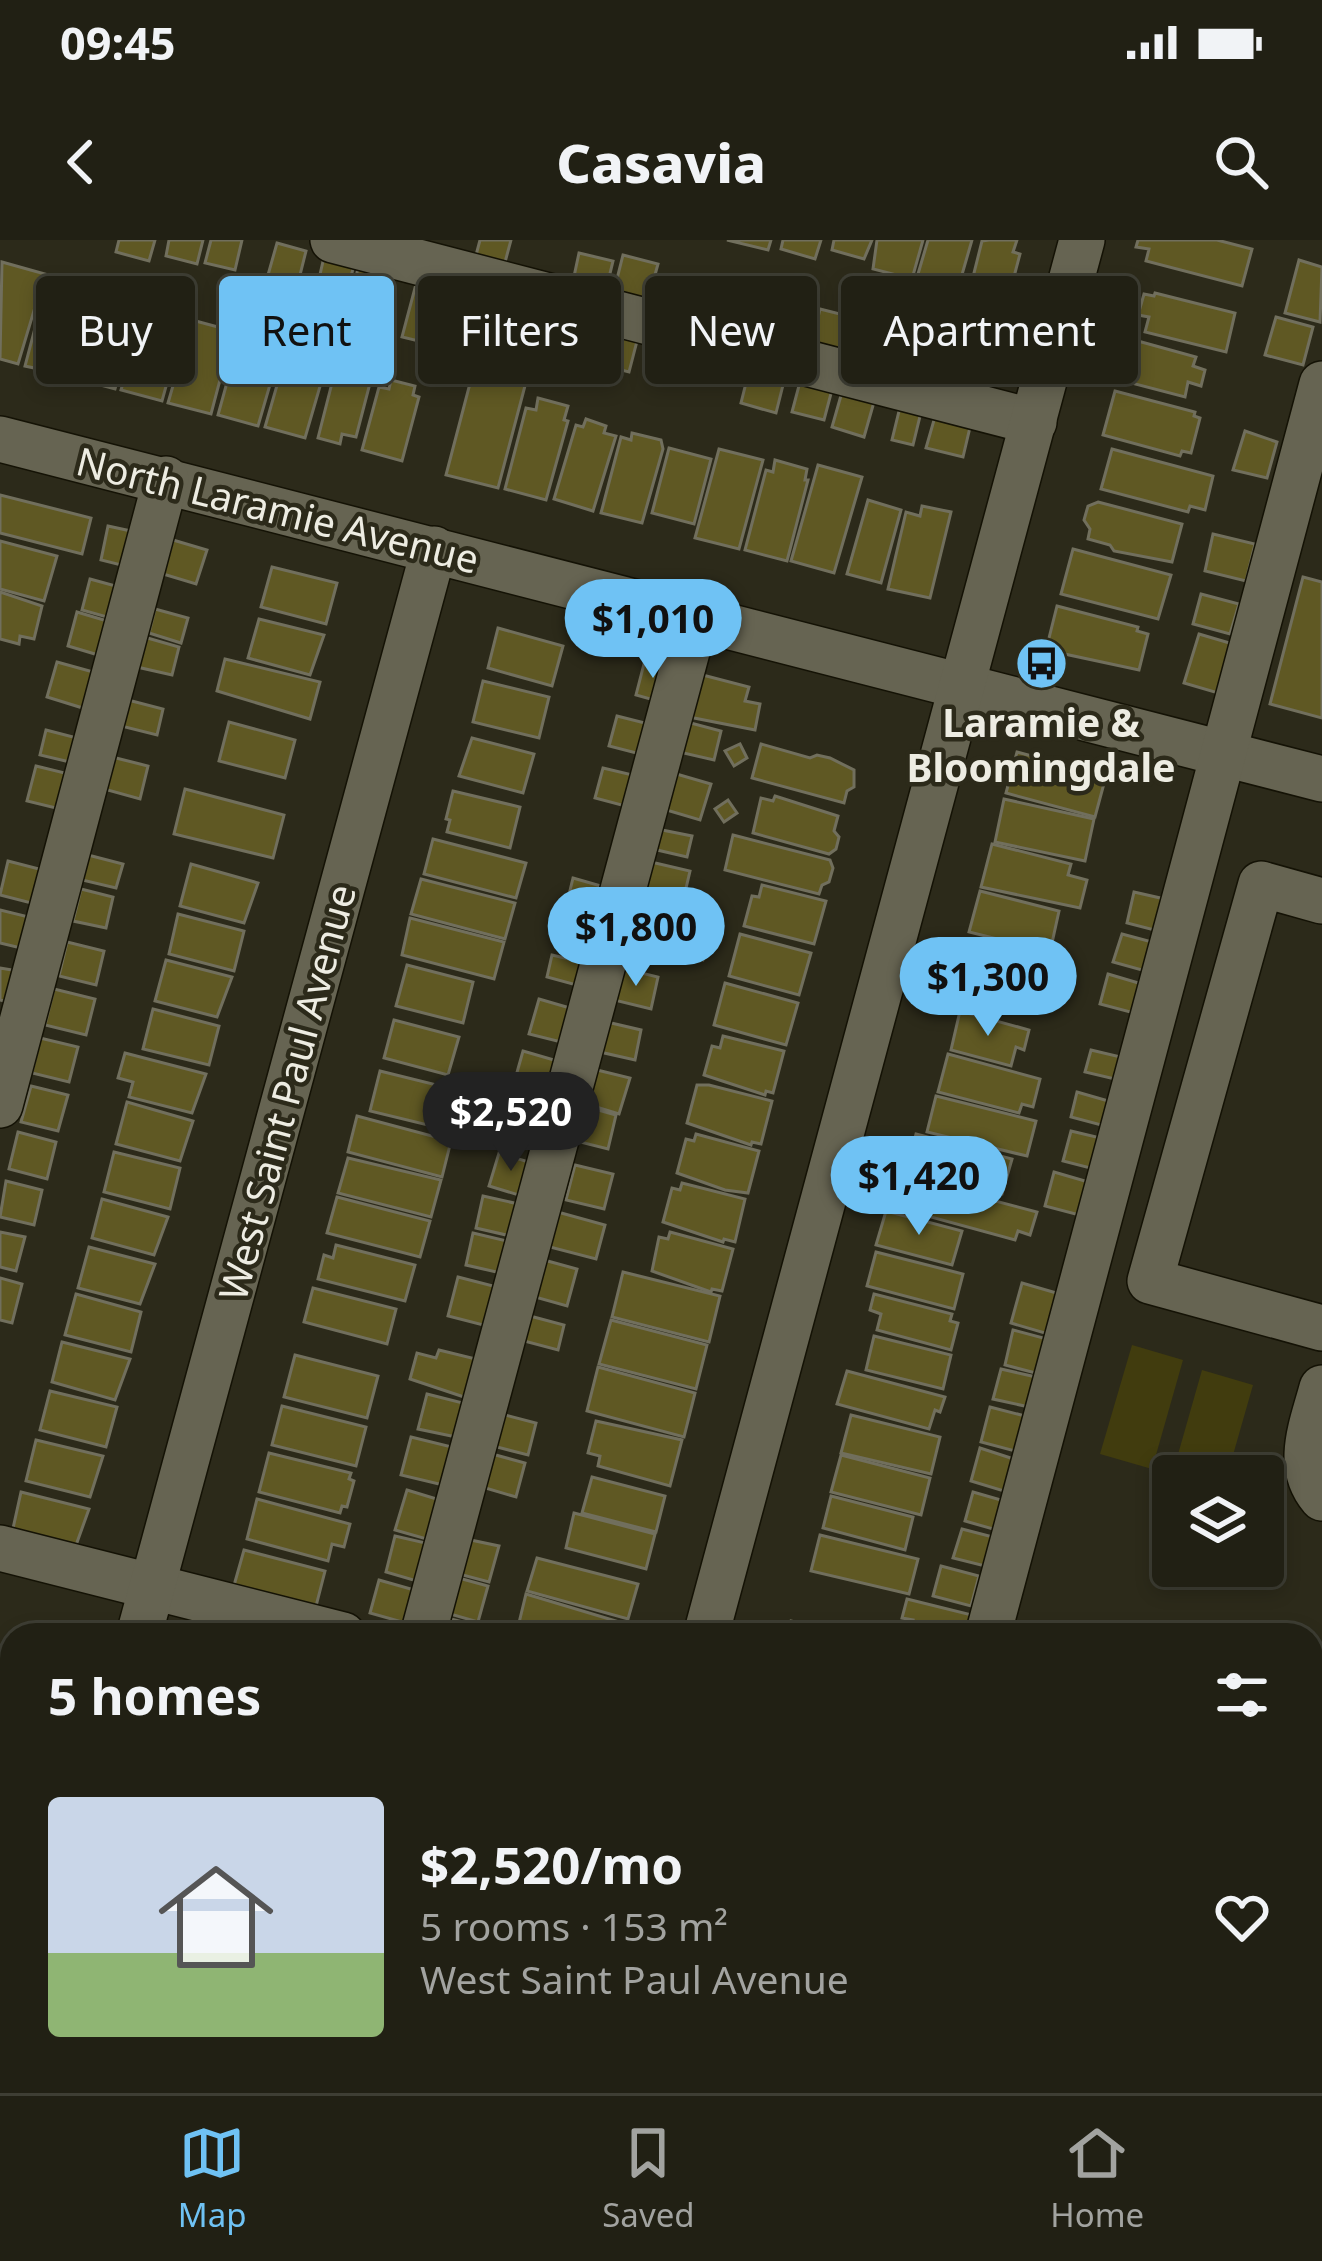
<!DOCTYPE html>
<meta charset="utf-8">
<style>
:root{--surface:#212014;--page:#2d2d22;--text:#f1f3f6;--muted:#a2a3a0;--line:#3e3e34;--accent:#6fc2f4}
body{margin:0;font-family:"Noto Sans",sans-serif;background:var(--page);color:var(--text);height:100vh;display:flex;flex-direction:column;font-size:45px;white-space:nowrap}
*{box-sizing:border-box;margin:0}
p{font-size:39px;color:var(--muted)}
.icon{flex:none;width:66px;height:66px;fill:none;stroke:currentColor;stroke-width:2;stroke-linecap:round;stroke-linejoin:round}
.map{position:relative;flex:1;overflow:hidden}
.side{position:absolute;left:0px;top:1383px;width:1323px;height:471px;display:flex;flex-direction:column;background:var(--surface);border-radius:36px 36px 0 0;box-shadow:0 6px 18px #0003,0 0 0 3px var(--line)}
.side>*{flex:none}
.guide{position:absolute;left:36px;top:36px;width:1251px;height:108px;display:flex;gap:24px}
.buttons{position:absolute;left:1152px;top:1215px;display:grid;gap:24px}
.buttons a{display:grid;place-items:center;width:132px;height:132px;border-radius:12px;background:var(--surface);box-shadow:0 6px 18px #0003,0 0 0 3px var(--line);font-size:60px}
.price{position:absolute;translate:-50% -102px;padding:0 27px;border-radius:42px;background:var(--accent);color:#111;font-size:39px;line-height:78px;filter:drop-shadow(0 3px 6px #0008)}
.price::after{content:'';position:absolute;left:50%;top:72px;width:36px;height:27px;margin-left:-18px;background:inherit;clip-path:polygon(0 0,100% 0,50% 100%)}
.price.active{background:#222;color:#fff}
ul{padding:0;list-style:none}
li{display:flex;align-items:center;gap:36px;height:300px;padding:0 48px}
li+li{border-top:3px solid var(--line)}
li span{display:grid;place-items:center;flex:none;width:336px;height:240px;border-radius:12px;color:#555}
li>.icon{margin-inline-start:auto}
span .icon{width:144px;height:144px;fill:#fffc;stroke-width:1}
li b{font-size:51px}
h2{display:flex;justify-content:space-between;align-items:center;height:144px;padding:0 48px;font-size:51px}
.tag{padding:0 42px;border-radius:12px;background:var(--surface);box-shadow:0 6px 18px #0003,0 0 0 3px var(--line);font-size:42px;line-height:108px}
.tag.active{background:var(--accent);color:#111}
.status{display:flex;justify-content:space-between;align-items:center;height:84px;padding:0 60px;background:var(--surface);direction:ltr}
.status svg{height:33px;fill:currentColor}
header{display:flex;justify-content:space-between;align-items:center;height:156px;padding:0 48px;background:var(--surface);font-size:54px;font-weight:800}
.dock{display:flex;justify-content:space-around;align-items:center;height:168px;border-top:3px solid var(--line);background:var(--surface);font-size:33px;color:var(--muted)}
.dock a{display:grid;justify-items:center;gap:6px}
.dock .active{color:var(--accent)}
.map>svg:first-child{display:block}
.green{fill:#413c0e}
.water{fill:#2e79a3}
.building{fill:#5f5823;stroke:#716f5d;stroke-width:3}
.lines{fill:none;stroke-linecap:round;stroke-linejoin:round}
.minor-casing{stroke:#141205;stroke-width:48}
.minor{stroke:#666452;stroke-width:45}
.labels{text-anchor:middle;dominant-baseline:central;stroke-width:9;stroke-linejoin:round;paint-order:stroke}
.street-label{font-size:39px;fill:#edece2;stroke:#2c2a1a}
.poi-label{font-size:39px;font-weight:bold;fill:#edece2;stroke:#2c2a1a}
</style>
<div class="status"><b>09:45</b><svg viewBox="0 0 49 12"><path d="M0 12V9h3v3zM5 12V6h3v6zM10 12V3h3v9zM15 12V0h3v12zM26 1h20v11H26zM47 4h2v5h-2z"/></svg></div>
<header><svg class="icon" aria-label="back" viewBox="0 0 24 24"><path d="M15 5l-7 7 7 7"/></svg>Casavia<svg class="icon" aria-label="search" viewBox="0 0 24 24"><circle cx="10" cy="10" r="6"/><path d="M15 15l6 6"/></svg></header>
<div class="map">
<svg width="1322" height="1853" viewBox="0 0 1322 1853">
<rect width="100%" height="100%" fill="#2c2a1a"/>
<g class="green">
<polygon points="1132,1105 1183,1120 1152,1229 1100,1214"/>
<polygon points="1202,1130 1253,1145 1227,1236 1173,1236 1173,1240 1171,1239"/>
</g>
<polygon class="water" points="1311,1681 1322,1683 1322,1831 1311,1828"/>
<g class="building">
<polygon points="119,0 155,0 149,21 116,12"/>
<polygon points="169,0 203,0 197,24 166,16"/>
<polygon points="211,0 242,0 235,30 205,23"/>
<polygon points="480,0 511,0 504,26 475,19"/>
<polygon points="727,0 771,0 768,10"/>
<polygon points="783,0 821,0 815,19 781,9"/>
<polygon points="834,0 872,0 864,19 832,10"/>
<polygon points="877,0 923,0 912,39 873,29"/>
<polygon points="928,0 972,0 959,45 918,34"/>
<polygon points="989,0 1017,0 1013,12 1020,14 1007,63 969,53 982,1"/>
<polygon points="1138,0 1217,0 1252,9 1242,46 1146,21 1149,9 1136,7"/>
<polygon points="277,3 306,11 298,43 268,35"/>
<polygon points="579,13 613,21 605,54 572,46"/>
<polygon points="623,15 658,24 647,64 613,55"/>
<polygon points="324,17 354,25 345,59 316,52"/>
<polygon points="1299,20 1322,27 1320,82 1285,73"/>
<polygon points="2,22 45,34 18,124 0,119"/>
<polygon points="358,28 391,36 383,68 351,60"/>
<polygon points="670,35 704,44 695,76 662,68"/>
<polygon points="722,42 754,49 744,88 712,81"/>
<polygon points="416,44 448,52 435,105 402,97"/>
<polygon points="51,45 84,54 62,134 25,126 44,54 48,55"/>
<polygon points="97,51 139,62 115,149 74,138"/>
<polygon points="452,51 545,76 534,118 442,95"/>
<polygon points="1155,53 1235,73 1226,112 1145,92 1149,77 1138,75 1144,54 1154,56"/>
<polygon points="769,57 805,67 796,102 759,92"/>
<polygon points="146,64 186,74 162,161 121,150"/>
<polygon points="820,69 852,77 843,112 812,104"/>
<polygon points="561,76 593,85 585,120 552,112"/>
<polygon points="1276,77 1313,87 1303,125 1265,115"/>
<polygon points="192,80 233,91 211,174 168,163"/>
<polygon points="867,82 899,90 890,125 858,117"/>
<polygon points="242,88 283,100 258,186 218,175"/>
<polygon points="345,92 381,101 356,197 342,194 340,204 318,198"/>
<polygon points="607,93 637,101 629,132 598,124"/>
<polygon points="1127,98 1196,117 1193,126 1205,130 1201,146 1188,142 1185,157 1116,139"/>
<polygon points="290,100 330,112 305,198 265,187"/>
<polygon points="960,101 992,110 982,151 949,142"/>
<polygon points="657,106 686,113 677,144 649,136"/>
<polygon points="750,127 785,137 776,173 741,163"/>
<polygon points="474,128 526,142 498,248 446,235"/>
<polygon points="801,138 833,146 824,180 792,172"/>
<polygon points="391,140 415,146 413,155 419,157 402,221 362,210 379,147 389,149"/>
<polygon points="1115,151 1195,172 1194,176 1200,178 1191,213 1182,211 1180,216 1103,195"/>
<polygon points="842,152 874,162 864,197 832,187"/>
<polygon points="538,158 568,166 564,180 568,181 546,260 505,249 526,168 536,170"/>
<polygon points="900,167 921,172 913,205 892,200"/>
<polygon points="936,173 971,183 963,217 926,208"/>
<polygon points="586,179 606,186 604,193 616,196 593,271 554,259 576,185 583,187"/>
<polygon points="1245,191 1277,202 1267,238 1233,230"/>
<polygon points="632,193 661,200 663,209 642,283 601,273 621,197 631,200"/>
<polygon points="669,208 711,219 694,284 652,273"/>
<polygon points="719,209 763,220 739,309 695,298"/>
<polygon points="1112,209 1213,236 1205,270 1190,266 1188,272 1101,249"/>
<polygon points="775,220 807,229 805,240 808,240 787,321 745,310 766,230 773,232"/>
<polygon points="818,225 862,237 834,333 791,321"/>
<polygon points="0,255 91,278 82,314 0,293"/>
<polygon points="868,260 901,270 881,343 847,334"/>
<polygon points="1098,262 1182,284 1172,322 1114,311 1110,305 1088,299 1090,289 1084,280 1088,266"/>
<polygon points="922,266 951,272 930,358 888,349 906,272 920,276"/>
<polygon points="108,286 140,293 133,328 101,320"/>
<polygon points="1213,294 1255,304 1246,341 1205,331"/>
<polygon points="173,300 207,310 196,344 163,334"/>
<polygon points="0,301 57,316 44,361 0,349"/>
<polygon points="1073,309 1171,335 1158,379 1061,354"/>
<polygon points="272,327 337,343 326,384 261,367"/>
<polygon points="1303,337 1322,342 1322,478 1270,464"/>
<polygon points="90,339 123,348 114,379 82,370"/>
<polygon points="0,352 42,366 34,399 20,396 19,404 0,399"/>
<polygon points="1201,354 1239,364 1230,394 1193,384"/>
<polygon points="1057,366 1138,387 1137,391 1148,394 1139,430 1046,410"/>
<polygon points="155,369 188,378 181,403 149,393"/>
<polygon points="77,372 114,383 105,417 68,406"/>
<polygon points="259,379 324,395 310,435 248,418"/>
<polygon points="498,388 563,406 552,446 488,428"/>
<polygon points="1199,394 1233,404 1218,453 1184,443"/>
<polygon points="144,397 179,407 172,435 137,427"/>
<polygon points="225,419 320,442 310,479 217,451"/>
<polygon points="645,420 670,427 661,462 636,455"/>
<polygon points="57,422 97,433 86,469 47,457"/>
<polygon points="695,433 749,447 745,461 760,464 755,490 684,476"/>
<polygon points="483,441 549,457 539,498 473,482"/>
<polygon points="128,460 163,469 157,495 121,486"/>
<polygon points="617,476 653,485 644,515 609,506"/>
<polygon points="229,482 295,500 285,538 219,521"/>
<polygon points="687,482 721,491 714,520 679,512"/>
<polygon points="46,490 81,499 74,523 40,515"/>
<polygon points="472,498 534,514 523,553 459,536"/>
<polygon points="740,504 747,518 734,526 725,511"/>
<polygon points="761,504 810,518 817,515 830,518 854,530 854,547 847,551 844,563 752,538"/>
<polygon points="1017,512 1106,536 1095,577 1006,553"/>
<polygon points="112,517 148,526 140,559 104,549"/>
<polygon points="36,526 69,534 60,569 27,561"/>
<polygon points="603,528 637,536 629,567 595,558"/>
<polygon points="673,533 711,544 700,580 663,569"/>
<polygon points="185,549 284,575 273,618 174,594"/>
<polygon points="453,551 520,567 510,608 447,592 450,580 446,579"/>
<polygon points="775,556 838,576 834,591 839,597 836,609 829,614 753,593 761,558 773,561"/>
<polygon points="1004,559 1094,579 1085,621 995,602"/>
<polygon points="728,560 737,573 724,582 715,569"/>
<polygon points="657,589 692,596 687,617 653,609"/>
<polygon points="733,595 830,620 833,628 829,642 822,645 819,654 725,630"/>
<polygon points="433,599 526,623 516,658 424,634"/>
<polygon points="992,604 1071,624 1068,635 1087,640 1080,668 981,647"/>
<polygon points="88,615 123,624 116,648 82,640"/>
<polygon points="8,621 47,631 39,665 0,655"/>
<polygon points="651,622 690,631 683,661 645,652"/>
<polygon points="191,624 258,643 244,683 180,666"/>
<polygon points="573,638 608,648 601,673 567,663"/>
<polygon points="421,639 515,663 505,699 411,674"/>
<polygon points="762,645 826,661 814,704 744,686 752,656 759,657"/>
<polygon points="81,649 113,657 106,688 73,681"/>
<polygon points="980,651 1059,671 1050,712 969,692"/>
<polygon points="1134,652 1169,660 1162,692 1127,683"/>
<polygon points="0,670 33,678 25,709 0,703"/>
<polygon points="178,674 244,691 234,731 169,714"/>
<polygon points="563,677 595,685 589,709 557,701"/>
<polygon points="410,678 504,702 494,739 402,715"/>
<polygon points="740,694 811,713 799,755 729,736"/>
<polygon points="1122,694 1156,703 1149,732 1113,722"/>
<polygon points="691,696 709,701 703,720 686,715"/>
<polygon points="974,700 1069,725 1060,760 971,738 966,731"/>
<polygon points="67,702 104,711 96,745 59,736"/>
<polygon points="552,715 586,723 580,746 547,737"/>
<polygon points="166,720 232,737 217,777 155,761"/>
<polygon points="407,725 473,742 463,783 396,766"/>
<polygon points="0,728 18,731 12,763 0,760"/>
<polygon points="621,728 658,737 651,769 614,760"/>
<polygon points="1108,734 1142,744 1134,773 1100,764"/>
<polygon points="725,743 798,763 786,805 714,785"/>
<polygon points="54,749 95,759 86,795 45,785"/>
<polygon points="539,759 577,770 569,804 529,794"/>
<polygon points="153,769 219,786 209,825 143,809"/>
<polygon points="960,771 1029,790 1024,810 1016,807 1011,826 951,810"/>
<polygon points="394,780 459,797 448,835 384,818"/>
<polygon points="607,782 641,790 635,820 600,812"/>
<polygon points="723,796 784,811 773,853 766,851 765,855 704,835 712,806 720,808"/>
<polygon points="40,798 78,807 69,842 32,833"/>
<polygon points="1091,810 1125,818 1119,840 1085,832"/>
<polygon points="523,811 561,822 553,853 514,843"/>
<polygon points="125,813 206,834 192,873 129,857 133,842 118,838"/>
<polygon points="948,814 1040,839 1033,867 1022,864 1019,873 938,852"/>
<polygon points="593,829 630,838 619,874 583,863"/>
<polygon points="380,831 445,847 436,887 370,871"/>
<polygon points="697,845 709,845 772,861 761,904 752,902 751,905 687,883"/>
<polygon points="31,846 68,855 58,891 21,882"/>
<polygon points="1077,852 1112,862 1105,886 1071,877"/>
<polygon points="936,856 1036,881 1027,916 927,892"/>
<polygon points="494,859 548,873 539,911 484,896"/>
<polygon points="127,862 193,881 180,921 116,904"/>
<polygon points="584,866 616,875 608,909 576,901"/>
<polygon points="357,876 451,901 442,937 348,912"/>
<polygon points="1071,891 1105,899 1098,930 1063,921"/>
<polygon points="18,892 56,902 47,939 9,929"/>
<polygon points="696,894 759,911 748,953 725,950 677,933 686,899 694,901"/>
<polygon points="916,894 1012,919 1002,954 907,929"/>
<polygon points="114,912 180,928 170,969 104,952"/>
<polygon points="499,913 532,923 522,956 489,946"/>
<polygon points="348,918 441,940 431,977 338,953"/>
<polygon points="575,925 613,934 604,969 566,960"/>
<polygon points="1054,932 1092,943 1083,976 1045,966"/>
<polygon points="6,941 42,950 34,985 0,977"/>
<polygon points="682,943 745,959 735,1002 724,999 723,1002 663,982 672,948 680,950"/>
<polygon points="931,944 1037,972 1030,995 1018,991 1015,1000 909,971 912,959 927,961"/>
<polygon points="483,956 523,965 515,997 476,988"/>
<polygon points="337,957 430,981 420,1017 327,993"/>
<polygon points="102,959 168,977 154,1015 92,998"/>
<polygon points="554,971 605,985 596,1019 546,1006"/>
<polygon points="886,971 962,991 952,1025 876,1005"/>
<polygon points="0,992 25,997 16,1031 0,1027"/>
<polygon points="670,992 733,1009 722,1051 712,1049 711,1052 652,1031 659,997 668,999"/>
<polygon points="473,993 511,1002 505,1034 466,1025"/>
<polygon points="336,1005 415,1025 405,1061 318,1039 324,1015 333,1018"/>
<polygon points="89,1007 155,1024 140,1064 78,1048"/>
<polygon points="876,1012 963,1034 954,1069 867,1046"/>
<polygon points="544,1020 577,1029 567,1066 535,1057"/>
<polygon points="623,1032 720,1056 709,1102 612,1077"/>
<polygon points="458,1037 501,1048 491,1087 448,1076"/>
<polygon points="0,1038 22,1044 12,1083 0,1080"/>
<polygon points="1022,1043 1060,1054 1048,1094 1011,1083"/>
<polygon points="313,1048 396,1069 387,1104 304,1082"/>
<polygon points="76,1054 141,1072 131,1112 65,1095"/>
<polygon points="874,1054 952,1074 950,1081 958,1083 951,1110 877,1090 881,1074 870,1070"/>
<polygon points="530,1076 564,1085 558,1110 524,1101"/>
<polygon points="611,1080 707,1105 696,1149 599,1124"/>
<polygon points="1013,1090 1051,1100 1043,1135 1005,1125"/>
<polygon points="874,1096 951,1115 943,1149 866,1130"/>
<polygon points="62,1102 130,1119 115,1160 52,1142"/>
<polygon points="439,1110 476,1119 467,1158 410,1139 417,1113 436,1118"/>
<polygon points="295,1115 378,1136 367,1178 284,1157"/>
<polygon points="598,1127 695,1153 684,1197 587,1171"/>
<polygon points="1001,1129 1036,1137 1029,1167 993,1159"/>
<polygon points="847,1131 945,1157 940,1172 935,1170 929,1189 837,1164"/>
<polygon points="50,1151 117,1167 106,1207 40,1190"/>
<polygon points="427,1154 463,1163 456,1197 418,1189"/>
<polygon points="282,1166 366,1187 356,1226 272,1205"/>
<polygon points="990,1167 1029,1177 1019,1212 981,1202"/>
<polygon points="501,1174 536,1183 528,1215 493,1206"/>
<polygon points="851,1175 940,1197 931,1234 841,1213"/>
<polygon points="596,1181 682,1200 670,1246 598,1226 600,1216 588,1213"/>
<polygon points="411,1197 452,1207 443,1245 401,1235"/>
<polygon points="36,1200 103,1216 90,1257 26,1241"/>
<polygon points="980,1208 1017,1220 1007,1252 971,1241"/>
<polygon points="269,1213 351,1233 349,1239 354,1241 347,1267 342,1266 340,1273 259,1252"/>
<polygon points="492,1214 525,1223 516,1257 482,1247"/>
<polygon points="841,1215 930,1238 921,1275 831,1252"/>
<polygon points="592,1237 665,1256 656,1292 582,1273"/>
<polygon points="407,1250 440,1260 430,1300 395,1290"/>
<polygon points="21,1252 89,1269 75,1308 12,1293"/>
<polygon points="973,1252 1008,1262 1000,1291 965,1281"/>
<polygon points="831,1256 913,1277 905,1310 823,1288"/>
<polygon points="257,1259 350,1284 344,1307 332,1304 328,1321 247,1299"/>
<polygon points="574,1273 655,1294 646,1329 566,1308"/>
<polygon points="962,1289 997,1298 989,1327 953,1318"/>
<polygon points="820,1295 918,1319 909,1354 811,1331"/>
<polygon points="395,1296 430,1304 420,1342 386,1332"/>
<polygon points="466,1299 499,1306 489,1342 455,1333"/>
<polygon points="244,1310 325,1331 315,1370 233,1349"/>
<polygon points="537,1318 638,1344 628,1379 527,1351"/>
<polygon points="941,1326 979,1336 971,1366 933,1356"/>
<polygon points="455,1337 488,1346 478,1382 443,1372"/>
<polygon points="379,1340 418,1351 409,1384 370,1373"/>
<polygon points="526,1354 626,1384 623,1395 545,1395 518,1387"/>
<polygon points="907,1359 976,1376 971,1395 909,1395 913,1380 902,1378"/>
<polygon points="443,1377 479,1386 477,1395 437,1395"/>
<polygon points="791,1381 846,1395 787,1395"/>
<polygon points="0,1649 12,1652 0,1714"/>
<polygon points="76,1842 78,1842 115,1850 73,1853"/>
<polygon points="361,1842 418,1842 415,1853 360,1853"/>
<polygon points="432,1842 473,1842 470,1853 429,1853"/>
<polygon points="476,1842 527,1842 524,1853 473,1853"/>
</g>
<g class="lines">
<defs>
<g id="minor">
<polyline points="333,0 1034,182"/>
<polyline points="0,199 1322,539"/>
<polyline points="1322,661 1261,644 1150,1041 1322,1088"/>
<polyline points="0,865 166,239"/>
<path d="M1322,1148C1312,1186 1294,1225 1322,1258"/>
<polyline points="0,1308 343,1395"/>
<polyline points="139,1395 434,309"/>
<polyline points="423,1395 696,378"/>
<polyline points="706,1395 1082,0"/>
<polyline points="988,1395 1322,144"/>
<polyline points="0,1592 12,1595"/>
<polyline points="970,1842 1013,1853"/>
<polyline points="17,1853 20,1842"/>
<polyline points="583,1853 586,1842"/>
</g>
</defs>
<use href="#minor" class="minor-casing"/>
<use href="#minor" class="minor"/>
</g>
<defs>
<symbol id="bus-disc" viewBox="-11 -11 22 22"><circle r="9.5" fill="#6fc2f4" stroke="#2c2a1a"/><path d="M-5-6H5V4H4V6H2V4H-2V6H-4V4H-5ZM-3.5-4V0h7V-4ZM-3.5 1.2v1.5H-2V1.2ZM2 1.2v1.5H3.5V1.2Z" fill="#111"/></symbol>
</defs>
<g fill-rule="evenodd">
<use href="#bus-disc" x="1012" y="394" width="59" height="59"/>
</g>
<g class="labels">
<g class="street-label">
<text transform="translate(278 269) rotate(14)">North Laramie Avenue</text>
<text transform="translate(286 852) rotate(-75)">West Saint Paul Avenue</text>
</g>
<g class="poi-label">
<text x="1041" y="481">Laramie &amp;<tspan x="1041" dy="45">Bloomingdale</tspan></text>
</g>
</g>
</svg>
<div class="buttons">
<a><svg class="icon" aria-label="layers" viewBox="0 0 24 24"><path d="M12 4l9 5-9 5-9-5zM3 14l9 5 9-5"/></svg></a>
</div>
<b class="price" style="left:653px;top:441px">$1,010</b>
<b class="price" style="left:636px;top:749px">$1,800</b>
<b class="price" style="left:988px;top:799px">$1,300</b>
<b class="price active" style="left:511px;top:934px">$2,520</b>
<b class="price" style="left:919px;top:998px">$1,420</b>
<div class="guide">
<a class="tag">Buy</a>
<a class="tag active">Rent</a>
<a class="tag">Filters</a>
<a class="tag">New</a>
<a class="tag">Apartment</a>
</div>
<section class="side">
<h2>5 homes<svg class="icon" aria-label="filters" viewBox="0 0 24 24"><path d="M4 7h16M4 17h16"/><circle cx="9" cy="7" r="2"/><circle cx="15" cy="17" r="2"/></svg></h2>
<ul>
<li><span style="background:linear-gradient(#c9d6e8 65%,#8fb573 0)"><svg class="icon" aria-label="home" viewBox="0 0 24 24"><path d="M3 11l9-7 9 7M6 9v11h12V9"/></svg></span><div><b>$2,520/mo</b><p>5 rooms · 153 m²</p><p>West Saint Paul Avenue</p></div><svg class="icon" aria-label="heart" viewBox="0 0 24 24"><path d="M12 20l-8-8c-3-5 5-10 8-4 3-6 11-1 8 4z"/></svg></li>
</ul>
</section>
</div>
<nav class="dock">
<a class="active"><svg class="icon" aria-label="map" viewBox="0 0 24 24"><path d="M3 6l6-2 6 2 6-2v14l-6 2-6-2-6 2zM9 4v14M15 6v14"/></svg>Map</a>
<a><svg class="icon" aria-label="saved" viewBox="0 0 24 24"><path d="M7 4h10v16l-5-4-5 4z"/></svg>Saved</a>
<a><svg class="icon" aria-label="home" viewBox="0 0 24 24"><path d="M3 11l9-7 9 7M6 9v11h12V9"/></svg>Home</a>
</nav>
